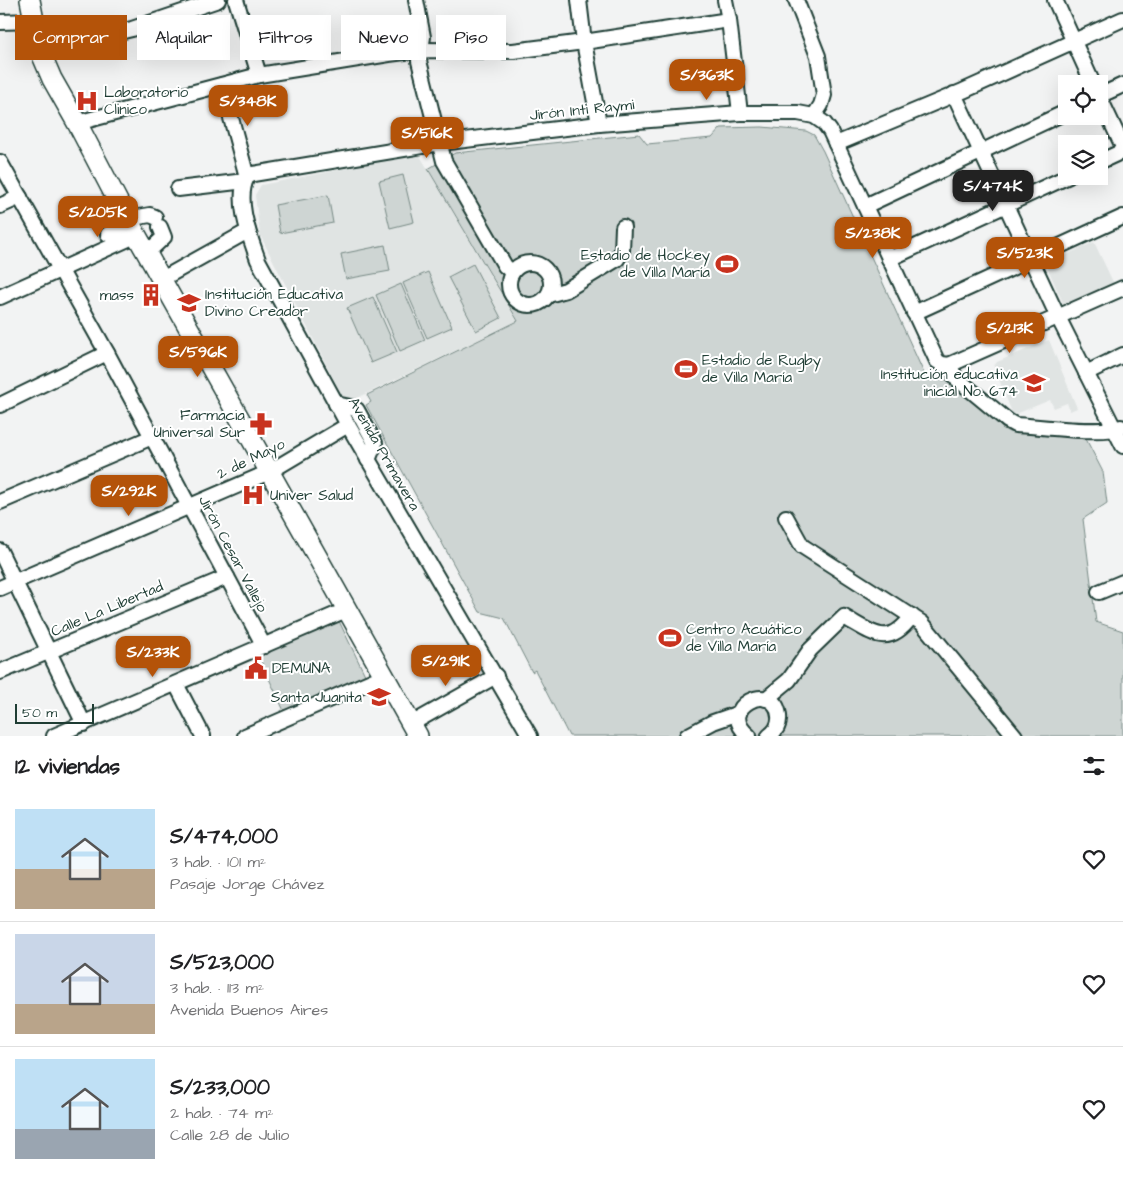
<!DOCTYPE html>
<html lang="es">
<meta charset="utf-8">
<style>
:root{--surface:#fff;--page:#f6f6f6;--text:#202124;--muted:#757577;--line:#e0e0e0;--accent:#b45309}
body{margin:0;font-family:"Architects Daughter",sans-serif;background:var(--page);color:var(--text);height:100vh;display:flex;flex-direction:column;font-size:19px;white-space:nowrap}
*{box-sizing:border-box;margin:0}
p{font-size:16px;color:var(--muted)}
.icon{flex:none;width:28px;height:28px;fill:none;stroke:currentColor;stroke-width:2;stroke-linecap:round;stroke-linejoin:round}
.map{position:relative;height:736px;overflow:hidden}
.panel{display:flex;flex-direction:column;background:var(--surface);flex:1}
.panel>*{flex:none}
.banner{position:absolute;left:15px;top:15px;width:500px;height:45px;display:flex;gap:10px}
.controls{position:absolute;left:1058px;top:75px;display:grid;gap:10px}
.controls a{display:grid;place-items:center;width:50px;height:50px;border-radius:0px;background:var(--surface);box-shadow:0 5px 20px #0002;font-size:25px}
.scale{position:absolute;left:15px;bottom:12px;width:79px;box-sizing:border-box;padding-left:5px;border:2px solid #1f3d34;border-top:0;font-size:14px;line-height:18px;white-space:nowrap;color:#1f3d34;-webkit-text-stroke:4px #fff;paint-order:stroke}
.price{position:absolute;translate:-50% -42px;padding:0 11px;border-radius:10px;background:var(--accent);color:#fff;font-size:16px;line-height:32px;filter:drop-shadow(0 1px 2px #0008)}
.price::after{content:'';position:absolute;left:50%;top:30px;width:15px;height:11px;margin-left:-8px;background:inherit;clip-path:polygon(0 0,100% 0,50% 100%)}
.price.current{background:#222;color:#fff}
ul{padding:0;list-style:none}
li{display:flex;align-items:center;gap:15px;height:125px;padding:0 15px}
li+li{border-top:1px solid var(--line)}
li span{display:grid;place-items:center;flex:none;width:140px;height:100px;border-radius:0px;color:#555}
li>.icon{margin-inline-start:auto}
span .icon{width:60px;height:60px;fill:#fffc;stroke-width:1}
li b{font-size:21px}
h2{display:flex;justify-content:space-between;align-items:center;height:60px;padding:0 15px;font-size:21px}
.pill{padding:0 18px;border-radius:0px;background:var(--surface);box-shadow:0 5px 20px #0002;font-size:18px;line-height:45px}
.pill.current{background:var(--accent);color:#fff}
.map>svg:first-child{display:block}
.built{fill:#e0e4e3}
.green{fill:#ced5d3;stroke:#768984}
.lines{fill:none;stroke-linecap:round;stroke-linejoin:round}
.minor-tunnel{stroke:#c8cfcd;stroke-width:14;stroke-dasharray:14 7;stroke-linecap:butt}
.minor-casing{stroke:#1f3d34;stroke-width:18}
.major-casing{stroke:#1f3d34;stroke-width:22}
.minor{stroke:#fff;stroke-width:14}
.major{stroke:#fff;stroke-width:19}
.labels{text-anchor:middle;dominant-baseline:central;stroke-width:4;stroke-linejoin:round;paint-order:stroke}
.poi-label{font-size:15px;fill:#1f3d34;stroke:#fff;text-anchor:start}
.street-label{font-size:15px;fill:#1f3d34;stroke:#fff}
</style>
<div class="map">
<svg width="1123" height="736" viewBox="0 0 1123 736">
<rect width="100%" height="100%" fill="#f2f3f3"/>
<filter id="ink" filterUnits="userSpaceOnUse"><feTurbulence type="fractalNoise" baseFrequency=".02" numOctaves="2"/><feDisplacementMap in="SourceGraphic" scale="10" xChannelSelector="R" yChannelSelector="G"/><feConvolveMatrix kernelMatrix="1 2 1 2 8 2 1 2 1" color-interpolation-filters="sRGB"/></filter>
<g filter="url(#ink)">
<g class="built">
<polygon points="419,154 517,321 351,401 345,401 260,235 255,195 261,185"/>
<polygon points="1094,242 1114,284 1069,305 1063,303 1048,269 1050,262"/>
<polygon points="1049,340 1077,408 1070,411 1067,403 1054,408 1050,400 1016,414 1012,413 994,366 997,362"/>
</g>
<g class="green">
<polygon points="762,127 806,131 814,135 823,151 927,380 953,380 1002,428 1009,432 1086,439 1103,472 1107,503 1083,519 1096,622 1123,631 1123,736 569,736 535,670 532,672 504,618 480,612 366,405 371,402 367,395 518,321 428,169 455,153 639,134 647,144 712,138 721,128"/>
<polygon points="403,175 414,222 390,228 379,181"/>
<polygon points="328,195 333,223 280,233 275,205"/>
<polygon points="385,245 390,271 346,279 341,254"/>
<polygon points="473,264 501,318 476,331 448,277"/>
<polygon points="428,272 452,327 427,338 403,283"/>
<polygon points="401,284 425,340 400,351 376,295"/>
<polygon points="373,297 397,352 371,363 347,308"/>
<polygon points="338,619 366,677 285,713 258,655"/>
</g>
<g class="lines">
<polyline class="minor-tunnel" points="106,239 100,224 112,217"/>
<defs>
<g id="minor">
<polyline points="236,0 259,75"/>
<polyline points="416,0 423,37 419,61 444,161 505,266 512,272"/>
<polyline points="579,0 584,42 599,124"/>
<polyline points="725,0 729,20 740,113"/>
<polyline points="796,0 818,56 824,95 821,105 814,116"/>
<polyline points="1055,0 1093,84"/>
<polyline points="0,22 34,21"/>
<polyline points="40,51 132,29 218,0"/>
<polyline points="222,85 247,177"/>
<polyline points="954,94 1058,317 1123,446"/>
<polyline points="1099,96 1123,147"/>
<polyline points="1099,96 1123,85"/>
<polyline points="77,123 259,75 389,54 421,50 513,51 584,42 729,20"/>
<polyline points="836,144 963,91 1123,19"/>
<polyline points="0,162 107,353 264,646"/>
<polyline points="1099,162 1123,151"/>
<polyline points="247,177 253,174 440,143 599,124 740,113 798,113 814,116 824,123 830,131 937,361 942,364 949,365"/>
<path d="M247,177C235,200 250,237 258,260L348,425L530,736"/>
<polyline points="178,189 245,181"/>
<polyline points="0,206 20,197"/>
<polyline points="865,206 1066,112"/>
<polyline points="127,219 150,215 155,217"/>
<polyline points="108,234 130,223"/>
<polyline points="147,253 164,237 160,227"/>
<polyline points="889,259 1069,176"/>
<circle cx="530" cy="284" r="21"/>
<polyline points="162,279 248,231"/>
<polyline points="548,295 566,290 617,259 622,251 623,227"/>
<polyline points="0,297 137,235"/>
<polyline points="914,313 1123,217"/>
<path d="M949,365L956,378L1008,421L1015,425C1038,426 1103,435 1121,427"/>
<polyline points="949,365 1123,288"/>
<polyline points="1086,373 1123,355"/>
<polyline points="336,404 350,407 357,410 375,443 368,460"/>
<polyline points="0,405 107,353"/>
<polyline points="0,502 152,437"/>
<polyline points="786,517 802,546 922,623 1015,736"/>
<polyline points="0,551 84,724"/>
<polyline points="0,588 269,472 348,425"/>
<polyline points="1099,592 1123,582"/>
<polyline points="0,672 227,577"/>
<polyline points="176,684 203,736"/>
<path d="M766,699L789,680L810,650L844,617C873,633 888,649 912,616"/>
<polyline points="411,724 496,676"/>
<polyline points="54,736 346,610"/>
<polyline points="245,736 383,676"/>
<polyline points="687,736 713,722 739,713"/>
<path d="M749,736C714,708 775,678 779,716C780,725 776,731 769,736"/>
</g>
<polyline id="major" points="30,0 40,51 52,79 77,123 123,211 418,736"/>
</defs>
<use href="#minor" class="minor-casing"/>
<use href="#major" class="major-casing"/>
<use href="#minor" class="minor"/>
<use href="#major" class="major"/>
</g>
</g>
<defs>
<symbol id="hospital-bare" viewBox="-9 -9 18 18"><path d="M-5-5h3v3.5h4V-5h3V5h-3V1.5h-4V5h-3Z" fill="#c8321e" stroke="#fff" stroke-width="2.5" paint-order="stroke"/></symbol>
<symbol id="stadium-bare" viewBox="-9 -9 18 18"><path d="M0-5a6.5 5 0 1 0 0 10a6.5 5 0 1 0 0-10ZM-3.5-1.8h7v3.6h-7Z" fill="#c8321e" stroke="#fff" stroke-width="2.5" paint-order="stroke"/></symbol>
<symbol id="building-bare" viewBox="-9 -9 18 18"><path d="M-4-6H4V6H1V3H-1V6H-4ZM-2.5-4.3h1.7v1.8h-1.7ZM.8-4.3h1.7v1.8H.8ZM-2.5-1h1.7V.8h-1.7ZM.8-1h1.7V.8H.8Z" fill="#c8321e" stroke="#fff" stroke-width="2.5" paint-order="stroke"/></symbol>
<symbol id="school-bare" viewBox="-9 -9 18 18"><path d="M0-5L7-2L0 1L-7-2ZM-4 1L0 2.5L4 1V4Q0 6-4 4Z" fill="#c8321e" stroke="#fff" stroke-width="2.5" paint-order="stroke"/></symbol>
<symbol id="pharmacy-bare" viewBox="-9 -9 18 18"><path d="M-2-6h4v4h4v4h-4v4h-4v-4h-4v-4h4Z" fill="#c8321e" stroke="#fff" stroke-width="2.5" paint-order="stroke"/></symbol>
<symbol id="civic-bare" viewBox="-9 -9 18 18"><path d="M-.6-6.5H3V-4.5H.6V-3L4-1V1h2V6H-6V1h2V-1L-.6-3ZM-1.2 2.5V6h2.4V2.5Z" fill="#c8321e" stroke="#fff" stroke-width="2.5" paint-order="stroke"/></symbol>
</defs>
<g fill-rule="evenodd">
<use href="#hospital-bare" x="71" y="85" width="32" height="32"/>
<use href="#stadium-bare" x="711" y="248" width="32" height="32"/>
<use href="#building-bare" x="135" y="279" width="32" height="32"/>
<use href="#school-bare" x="173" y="287" width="32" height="32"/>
<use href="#stadium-bare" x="670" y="353" width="32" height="32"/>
<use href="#school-bare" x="1018" y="367" width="32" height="32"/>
<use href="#pharmacy-bare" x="245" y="408" width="32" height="32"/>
<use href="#hospital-bare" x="237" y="479" width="32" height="32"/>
<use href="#stadium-bare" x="654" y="622" width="32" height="32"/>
<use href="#civic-bare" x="240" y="652" width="32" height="32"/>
<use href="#school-bare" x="363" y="681" width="32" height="32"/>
</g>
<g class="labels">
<g class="poi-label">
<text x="104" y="92">Laboratorio<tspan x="104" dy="17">Clinico</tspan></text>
<text x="710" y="255" text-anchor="end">Estadio de Hockey<tspan x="710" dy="17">de Villa María</tspan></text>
<text x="205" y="294">Institución Educativa<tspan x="205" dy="17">Divino Creador</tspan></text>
<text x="134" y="295" text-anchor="end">mass</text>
<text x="702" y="360">Estadio de Rugby<tspan x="702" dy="17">de Villa María</tspan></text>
<text x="1018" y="374" text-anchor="end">Institución educativa<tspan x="1018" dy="17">inicial No. 674</tspan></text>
<text x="245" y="415" text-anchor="end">Farmacia<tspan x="245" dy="17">Universal Sur</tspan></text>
<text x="270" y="495">Univer Salud</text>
<text x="686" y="629">Centro Acuático<tspan x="686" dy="17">de Villa María</tspan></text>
<text x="272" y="668">DEMUNA</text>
<text x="362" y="697" text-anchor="end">Santa Juanita</text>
</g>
<g class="street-label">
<text transform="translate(582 110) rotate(-6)">Jirón Inti Raymi</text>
<text transform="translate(384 454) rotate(60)">Avenida Primavera</text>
<text transform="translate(251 459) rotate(-26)">2 de Mayo</text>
<text transform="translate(233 554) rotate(62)">Jirón Cesar Vallejo</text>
<text transform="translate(107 609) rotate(-23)">Calle La Libertad</text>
</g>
</g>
</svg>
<div class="controls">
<a><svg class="icon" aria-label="locate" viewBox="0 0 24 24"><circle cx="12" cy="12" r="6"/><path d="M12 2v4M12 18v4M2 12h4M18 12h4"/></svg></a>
<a><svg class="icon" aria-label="layers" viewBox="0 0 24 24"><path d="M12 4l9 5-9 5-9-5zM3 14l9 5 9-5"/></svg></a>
</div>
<div class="scale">50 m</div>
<b class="price" style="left:707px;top:101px">S/363K</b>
<b class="price" style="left:248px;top:127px">S/348K</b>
<b class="price" style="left:427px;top:159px">S/516K</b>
<b class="price current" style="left:993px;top:212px">S/474K</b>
<b class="price" style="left:98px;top:238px">S/205K</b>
<b class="price" style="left:873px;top:259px">S/238K</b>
<b class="price" style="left:1025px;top:279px">S/523K</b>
<b class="price" style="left:1010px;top:354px">S/213K</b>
<b class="price" style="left:198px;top:378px">S/596K</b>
<b class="price" style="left:129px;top:517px">S/292K</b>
<b class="price" style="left:153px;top:678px">S/233K</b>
<b class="price" style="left:446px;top:687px">S/291K</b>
<div class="banner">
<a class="pill current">Comprar</a>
<a class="pill">Alquilar</a>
<a class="pill">Filtros</a>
<a class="pill">Nuevo</a>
<a class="pill">Piso</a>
</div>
</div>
<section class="panel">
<h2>12 viviendas<svg class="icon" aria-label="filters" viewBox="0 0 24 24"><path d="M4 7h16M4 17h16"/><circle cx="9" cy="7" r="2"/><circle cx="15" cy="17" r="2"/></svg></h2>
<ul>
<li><span style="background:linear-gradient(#bfe0f5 60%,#b9a48a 0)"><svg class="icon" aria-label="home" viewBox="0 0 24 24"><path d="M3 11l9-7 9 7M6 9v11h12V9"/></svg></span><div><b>S/474,000</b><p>3 hab. · 101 m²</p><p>Pasaje Jorge Chávez</p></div><svg class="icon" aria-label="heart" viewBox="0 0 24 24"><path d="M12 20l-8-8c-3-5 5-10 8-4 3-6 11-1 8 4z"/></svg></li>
<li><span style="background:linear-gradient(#c9d6e8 70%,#b9a48a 0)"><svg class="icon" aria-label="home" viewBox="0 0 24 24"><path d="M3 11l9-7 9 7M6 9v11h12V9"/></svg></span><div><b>S/523,000</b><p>3 hab. · 113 m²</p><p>Avenida Buenos Aires</p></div><svg class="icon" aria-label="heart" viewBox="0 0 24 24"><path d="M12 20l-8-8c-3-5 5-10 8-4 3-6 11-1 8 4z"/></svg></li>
<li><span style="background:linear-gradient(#bfe0f5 70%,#9aa5b1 0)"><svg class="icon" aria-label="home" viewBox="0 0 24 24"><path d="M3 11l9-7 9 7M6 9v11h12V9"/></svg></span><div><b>S/233,000</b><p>2 hab. · 74 m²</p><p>Calle 28 de Julio</p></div><svg class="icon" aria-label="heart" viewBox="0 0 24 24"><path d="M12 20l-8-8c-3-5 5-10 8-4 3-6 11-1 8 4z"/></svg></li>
</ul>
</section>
